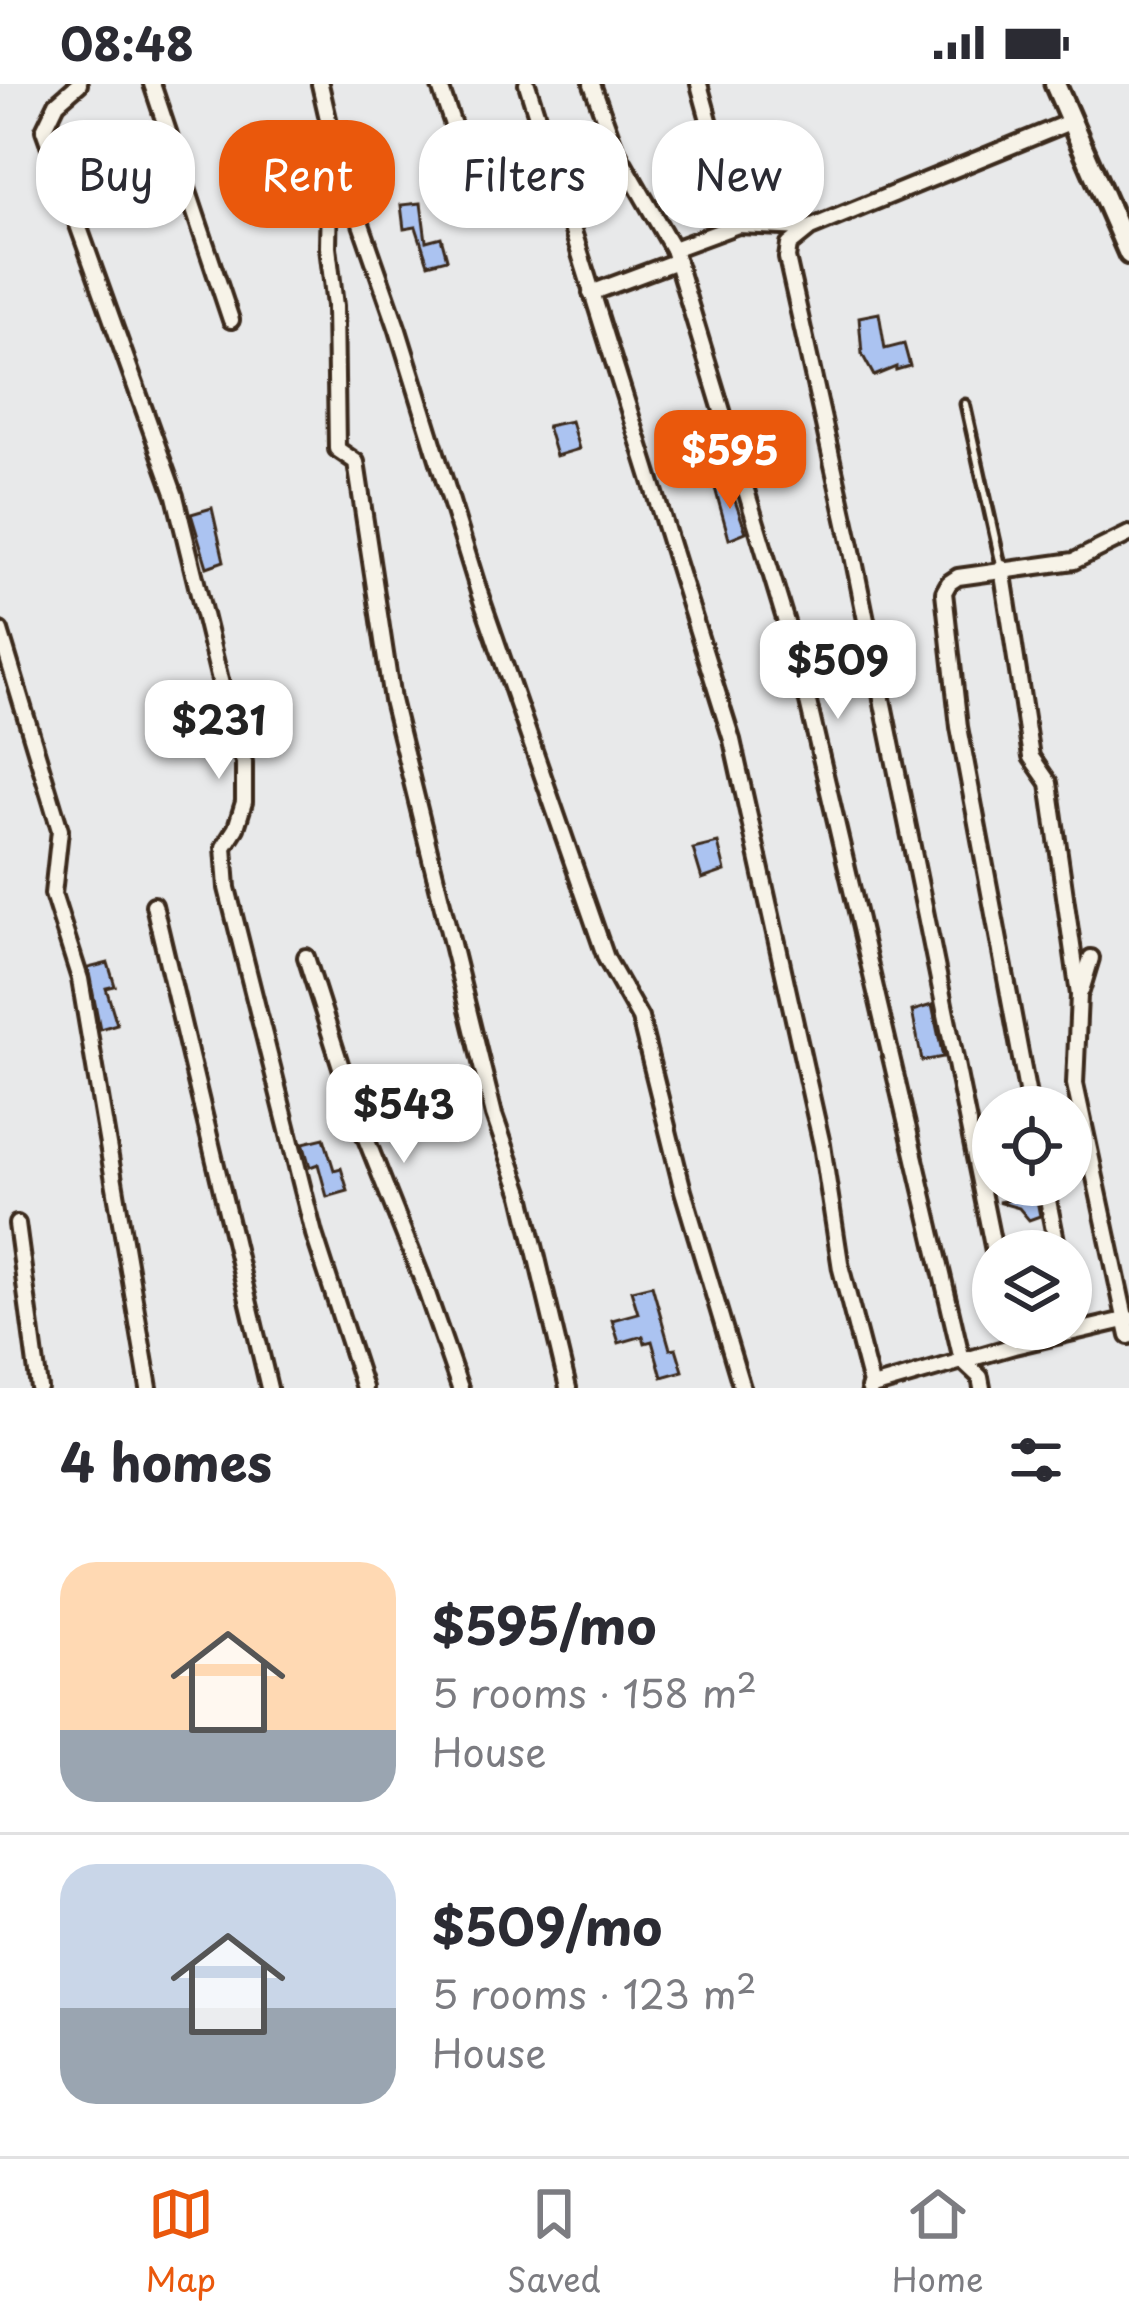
<!DOCTYPE html>
<meta charset="utf-8">
<style>
:root{--surface:#fff;--page:#f2f2f3;--text:#2b2b33;--muted:#7c7c81;--line:#e1e1e2;--accent:#ea580c}
body{margin:0;font-family:"Playpen Sans",sans-serif;background:var(--page);color:var(--text);height:100vh;display:flex;flex-direction:column;font-size:45px;white-space:nowrap}
*{box-sizing:border-box;margin:0}
p{font-size:39px;color:var(--muted)}
.icon{flex:none;width:66px;height:66px;fill:none;stroke:currentColor;stroke-width:2;stroke-linecap:round;stroke-linejoin:round}
.map{position:relative;height:1304px;overflow:hidden}
.panel{display:flex;flex-direction:column;background:var(--surface);flex:1}
.panel>*{flex:none}
.guide{position:absolute;left:36px;top:36px;width:1059px;height:108px;display:flex;gap:24px}
.tools{position:absolute;left:972px;top:1002px;display:grid;gap:24px}
.tools a{display:grid;place-items:center;width:120px;height:120px;border-radius:50%;background:var(--surface);box-shadow:0 3px 9px #0004;font-size:60px}
.price{position:absolute;translate:-50% -102px;padding:0 27px;border-radius:24px;background:#fff;color:#222;font-size:39px;line-height:78px;filter:drop-shadow(0 3px 6px #0008)}
.price::after{content:'';position:absolute;left:50%;top:72px;width:36px;height:27px;margin-left:-18px;background:inherit;clip-path:polygon(0 0,100% 0,50% 100%)}
.price.current{background:var(--accent);color:#fff}
ul{padding:0;list-style:none}
li{display:flex;align-items:center;gap:36px;height:300px;padding:0 60px}
li+li{border-top:3px solid var(--line)}
li span{display:grid;place-items:center;flex:none;width:336px;height:240px;border-radius:36px;color:#555}
li>.icon{margin-inline-start:auto}
span .icon{width:144px;height:144px;fill:#fffc;stroke-width:1}
li b{font-size:51px}
h2{display:flex;justify-content:space-between;align-items:center;height:144px;padding:0 60px;font-size:51px}
.tag{padding:0 42px;border-radius:48px;background:var(--surface);box-shadow:0 3px 9px #0004;font-size:42px;line-height:108px}
.tag.current{background:var(--accent);color:#fff}
.status{display:flex;justify-content:space-between;align-items:center;height:84px;padding:0 60px;background:var(--surface);direction:ltr}
.status svg{height:33px;fill:currentColor}
.menu{display:flex;justify-content:space-around;align-items:center;height:168px;border-top:3px solid var(--line);background:var(--surface);font-size:33px;color:var(--muted)}
.menu a{display:grid;justify-items:center;gap:6px}
.menu .current{color:var(--accent)}
.map>svg:first-child{display:block}
.building{fill:#abc3f1;stroke:#3b2a1e;stroke-width:3}
.lines{fill:none;stroke-linecap:round;stroke-linejoin:round}
.lane-casing{stroke:#3b2a1e;stroke-width:15}
.street-casing{stroke:#3b2a1e;stroke-width:22}
.secondary-casing{stroke:#3b2a1e;stroke-width:27}
.lane{stroke:#f7f3e8;stroke-width:6}
.street{stroke:#f7f3e8;stroke-width:14}
.secondary{stroke:#f7f3e8;stroke-width:18}
</style>
<div class="status"><b>08:48</b><svg viewBox="0 0 49 12"><path d="M0 12V9h3v3zM5 12V6h3v6zM10 12V3h3v9zM15 12V0h3v12zM26 1h20v11H26zM47 4h2v5h-2z"/></svg></div>
<div class="map">
<svg width="1129" height="1304" viewBox="0 0 1129 1304">
<rect width="100%" height="100%" fill="#e8e9ea"/>
<filter id="ink" filterUnits="userSpaceOnUse"><feTurbulence type="fractalNoise" baseFrequency=".00833" numOctaves="2"/><feDisplacementMap in="SourceGraphic" scale="24" xChannelSelector="R" yChannelSelector="G"/><feConvolveMatrix kernelMatrix="1 2 1 2 8 2 1 2 1" color-interpolation-filters="sRGB"/></filter>
<g filter="url(#ink)">
<g class="building">
<polygon points="421,119 426,157 441,153 447,175 428,180 416,143 404,145 401,121"/>
<polygon points="879,229 885,265 904,260 910,282 896,286 896,283 874,292 862,270 859,233"/>
<polygon points="571,337 579,365 556,372 547,342"/>
<polygon points="729,400 746,448 729,455 715,404"/>
<polygon points="212,424 224,477 207,483 191,430"/>
<polygon points="718,759 725,787 702,795 693,765"/>
<polygon points="108,879 115,902 106,904 117,940 100,945 88,884"/>
<polygon points="932,921 943,973 922,977 912,927"/>
<polygon points="324,1054 334,1086 341,1084 348,1107 327,1113 318,1080 310,1083 303,1059"/>
<polygon points="1011,1101 1034,1101 1040,1132 1029,1136 1019,1124 998,1118 1017,1115"/>
<polygon points="652,1201 670,1265 676,1264 683,1287 662,1293 652,1257 645,1259 643,1252 619,1259 612,1236 638,1229 631,1206"/>
</g>
<g class="lines">
<defs>
<polyline id="lane" points="965,320 1001,481"/>
<g id="street">
<polyline points="79,0 57,19 44,46 175,412 230,637 244,678 244,718 236,744 224,763 227,804 314,1150 364,1304"/>
<polyline points="152,0 231,236"/>
<polyline points="320,0 336,70 329,113 328,163 335,222 337,365 356,378 392,616 494,1031 522,1111 568,1304"/>
<polyline points="439,0 472,96"/>
<polyline points="527,0 732,656 822,1061 841,1185 872,1304"/>
<polyline points="592,0 615,64 673,165 801,588 962,1276 980,1293 982,1304"/>
<polyline points="699,0 738,141 805,144"/>
<polyline points="338,74 398,246 479,508 606,874 640,934 683,1107 742,1304"/>
<polyline points="673,165 738,141"/>
<polyline points="591,209 677,177"/>
<polyline points="1002,484 1031,673 1049,699 1079,911 1075,1000 1129,1252"/>
<polyline points="0,547 60,746 53,810 80,895 149,1304"/>
<polyline points="154,821 269,1304"/>
<polyline points="306,873 355,1027 421,1192 460,1304"/>
<polyline points="1081,907 1091,874"/>
<polyline points="1030,1023 959,643 944,508 949,499 958,493 1074,477 1129,450"/>
<polyline points="1045,1101 1058,1167"/>
<polyline points="17,1140 39,1304"/>
<polyline points="994,1167 851,462 787,174 789,161 810,144 1072,37"/>
<polyline points="869,1304 1014,1262 1129,1235"/>
</g>
<polyline id="secondary" points="1055,0 1129,170"/>
</defs>
<use href="#lane" class="lane-casing"/>
<use href="#street" class="street-casing"/>
<use href="#secondary" class="secondary-casing"/>
<use href="#lane" class="lane"/>
<use href="#street" class="street"/>
<use href="#secondary" class="secondary"/>
</g>
</g>
</svg>
<div class="tools">
<a><svg class="icon" aria-label="locate" viewBox="0 0 24 24"><circle cx="12" cy="12" r="6"/><path d="M12 2v4M12 18v4M2 12h4M18 12h4"/></svg></a>
<a><svg class="icon" aria-label="layers" viewBox="0 0 24 24"><path d="M12 4l9 5-9 5-9-5zM3 14l9 5 9-5"/></svg></a>
</div>
<b class="price current" style="left:730px;top:428px">$595</b>
<b class="price" style="left:838px;top:638px">$509</b>
<b class="price" style="left:219px;top:698px">$231</b>
<b class="price" style="left:404px;top:1082px">$543</b>
<div class="guide">
<a class="tag">Buy</a>
<a class="tag current">Rent</a>
<a class="tag">Filters</a>
<a class="tag">New</a>
</div>
</div>
<section class="panel">
<h2>4 homes<svg class="icon" aria-label="filters" viewBox="0 0 24 24"><path d="M4 7h16M4 17h16"/><circle cx="9" cy="7" r="2"/><circle cx="15" cy="17" r="2"/></svg></h2>
<ul>
<li><span style="background:linear-gradient(#ffd9b3 70%,#9aa5b1 0)"><svg class="icon" aria-label="home" viewBox="0 0 24 24"><path d="M3 11l9-7 9 7M6 9v11h12V9"/></svg></span><div><b>$595/mo</b><p>5 rooms · 158 m²</p><p>House</p></div></li>
<li><span style="background:linear-gradient(#c9d6e8 60%,#9aa5b1 0)"><svg class="icon" aria-label="home" viewBox="0 0 24 24"><path d="M3 11l9-7 9 7M6 9v11h12V9"/></svg></span><div><b>$509/mo</b><p>5 rooms · 123 m²</p><p>House</p></div></li>
</ul>
</section>
<nav class="menu">
<a class="current"><svg class="icon" aria-label="map" viewBox="0 0 24 24"><path d="M3 6l6-2 6 2 6-2v14l-6 2-6-2-6 2zM9 4v14M15 6v14"/></svg>Map</a>
<a><svg class="icon" aria-label="saved" viewBox="0 0 24 24"><path d="M7 4h10v16l-5-4-5 4z"/></svg>Saved</a>
<a><svg class="icon" aria-label="home" viewBox="0 0 24 24"><path d="M3 11l9-7 9 7M6 9v11h12V9"/></svg>Home</a>
</nav>
